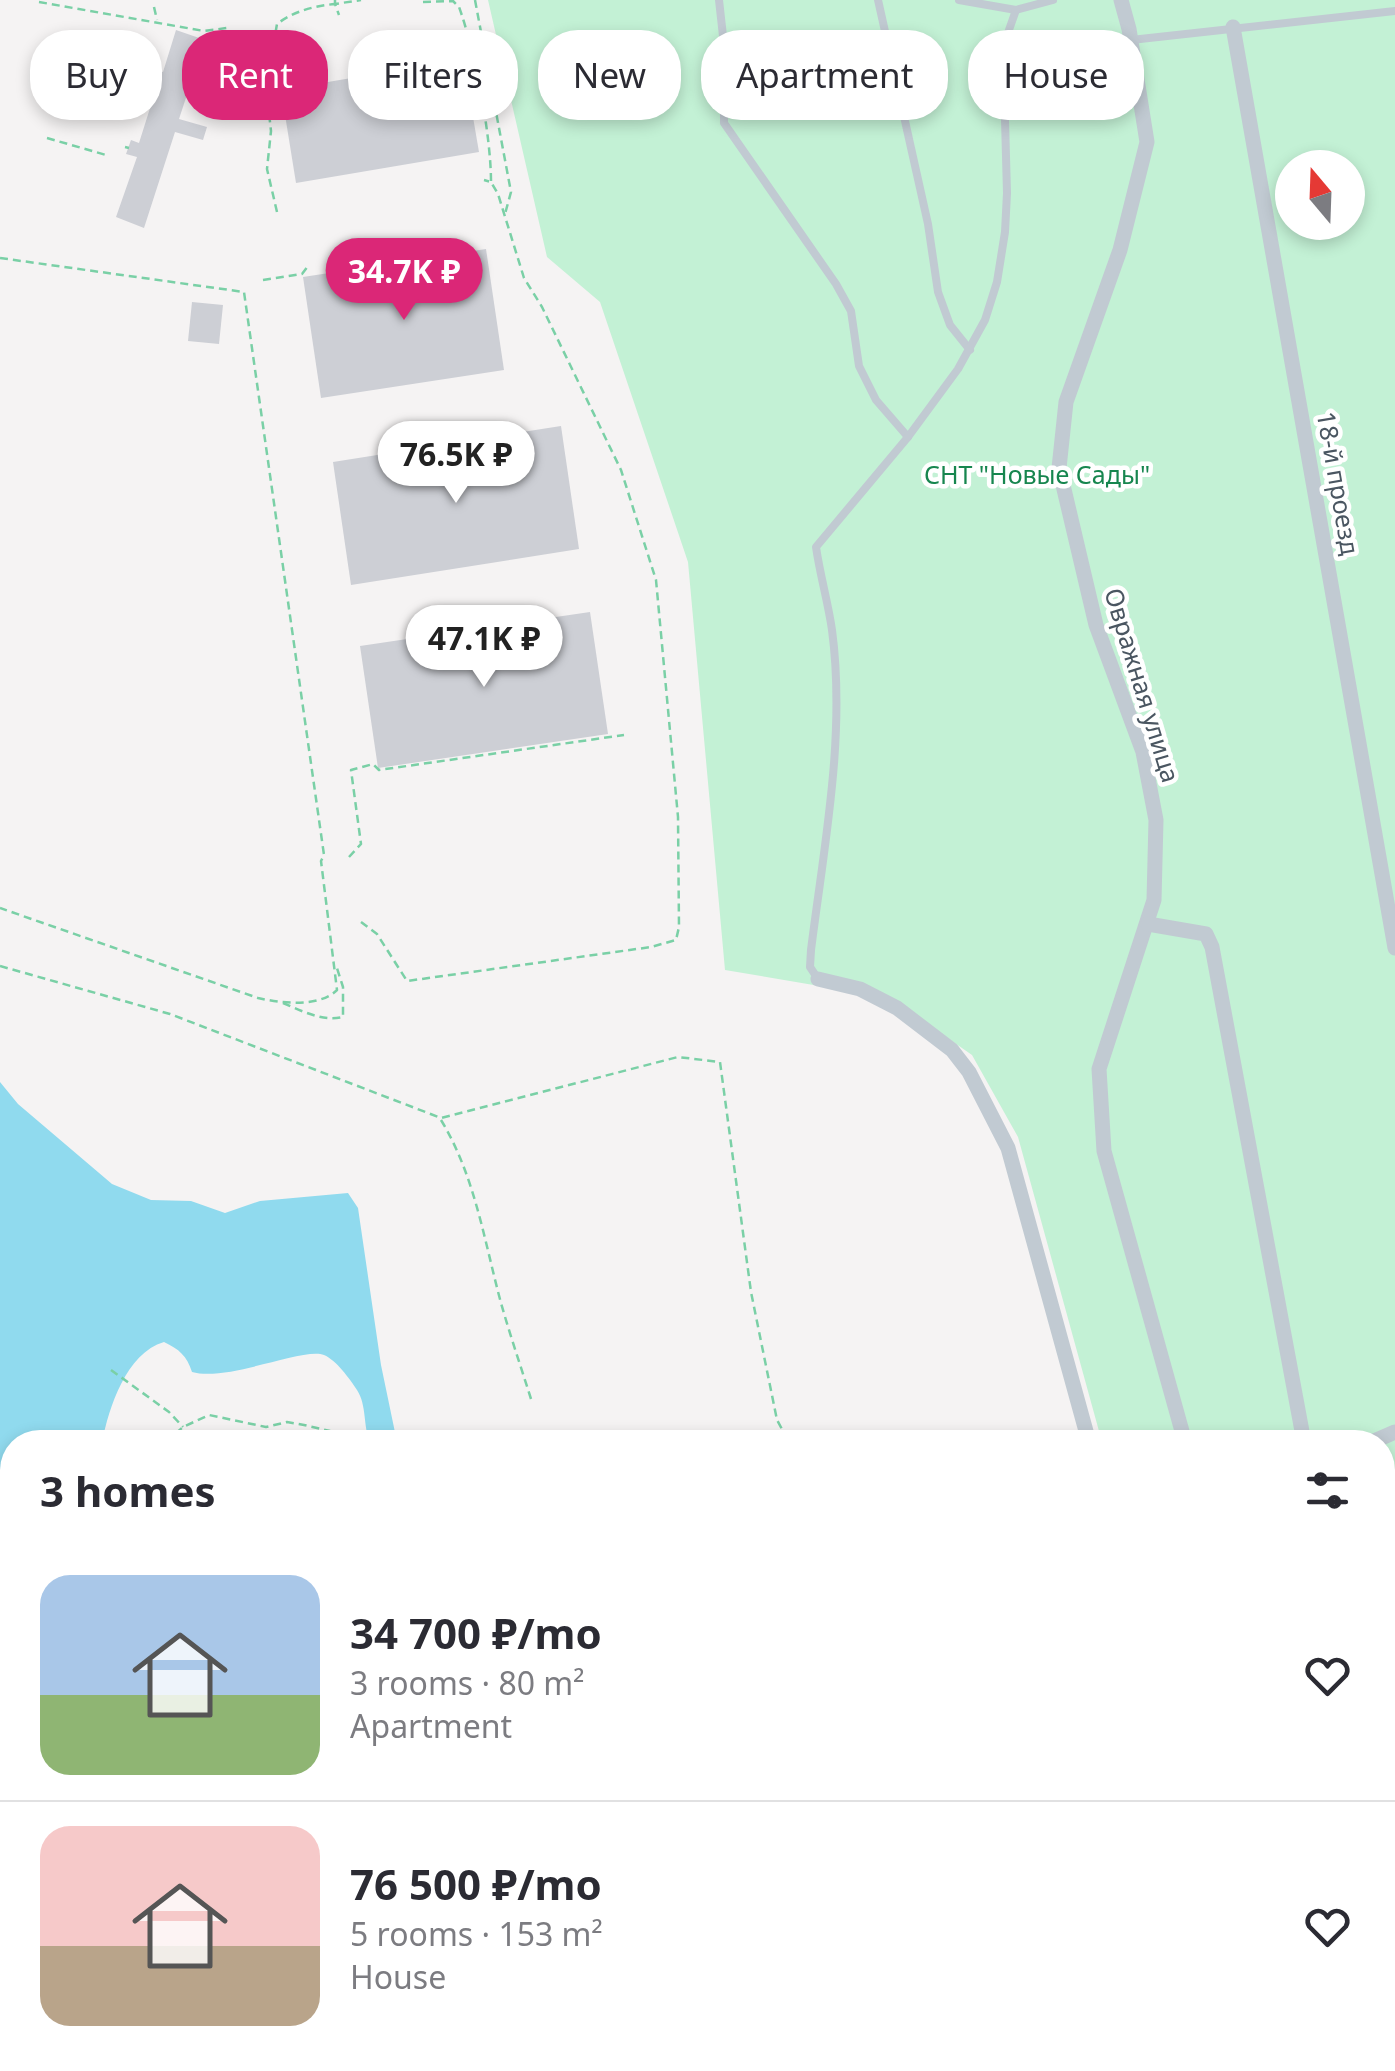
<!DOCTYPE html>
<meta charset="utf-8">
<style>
:root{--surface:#fff;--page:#f7f7f7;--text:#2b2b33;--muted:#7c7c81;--line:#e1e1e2;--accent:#db2777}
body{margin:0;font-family:"Noto Sans",sans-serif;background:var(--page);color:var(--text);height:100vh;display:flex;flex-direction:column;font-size:38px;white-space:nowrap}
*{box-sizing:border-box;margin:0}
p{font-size:32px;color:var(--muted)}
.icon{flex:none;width:55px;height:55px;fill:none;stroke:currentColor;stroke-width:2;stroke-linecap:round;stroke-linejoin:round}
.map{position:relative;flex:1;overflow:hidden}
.sheet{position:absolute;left:0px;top:1430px;width:1395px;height:642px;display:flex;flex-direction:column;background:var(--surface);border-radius:40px 40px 0 0;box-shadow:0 5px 15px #0003}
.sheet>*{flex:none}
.banner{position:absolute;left:30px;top:30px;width:1335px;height:90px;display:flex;gap:20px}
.needle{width:65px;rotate:341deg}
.fabs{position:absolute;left:1275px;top:150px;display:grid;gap:20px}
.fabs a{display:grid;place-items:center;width:90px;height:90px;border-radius:50%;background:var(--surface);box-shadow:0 5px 15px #0003;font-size:50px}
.price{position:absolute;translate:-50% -85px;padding:0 22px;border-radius:35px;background:#fff;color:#222;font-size:32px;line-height:65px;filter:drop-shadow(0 2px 5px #0008)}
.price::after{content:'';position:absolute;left:50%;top:60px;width:30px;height:22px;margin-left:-15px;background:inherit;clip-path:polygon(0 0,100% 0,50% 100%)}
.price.on{background:var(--accent);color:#fff}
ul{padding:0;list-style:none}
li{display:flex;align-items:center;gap:30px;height:250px;padding:0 40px}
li+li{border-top:2px solid var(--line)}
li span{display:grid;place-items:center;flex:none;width:280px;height:200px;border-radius:30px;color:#555}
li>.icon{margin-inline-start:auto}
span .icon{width:120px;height:120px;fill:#fffc;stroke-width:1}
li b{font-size:42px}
h2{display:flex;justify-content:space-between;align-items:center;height:120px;padding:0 40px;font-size:42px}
.chip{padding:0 35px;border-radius:40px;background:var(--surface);box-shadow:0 5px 15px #0003;font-size:35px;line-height:90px}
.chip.on{background:var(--accent);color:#fff}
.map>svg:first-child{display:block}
.green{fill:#c3f1d5;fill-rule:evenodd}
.water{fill:#90daee}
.building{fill:#cdcfd5}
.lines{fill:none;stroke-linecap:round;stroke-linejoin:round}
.path{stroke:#7ad0a6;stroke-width:2.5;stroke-dasharray:8 5;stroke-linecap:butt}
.service{stroke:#c1cad2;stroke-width:8}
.minor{stroke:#c1cad2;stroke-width:15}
.labels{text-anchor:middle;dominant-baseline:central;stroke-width:9;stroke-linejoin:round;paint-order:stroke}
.park-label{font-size:25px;fill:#17864f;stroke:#fff}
.street-label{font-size:25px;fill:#4a5661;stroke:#fff}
</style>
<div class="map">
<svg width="1395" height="2071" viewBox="0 0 1395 2071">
<rect width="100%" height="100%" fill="#f5f3f3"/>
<path class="green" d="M488,0H1395V1774L1383,1779L1382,1442H1102L1018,1137L972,1055L890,998L725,970L688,562L600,302L547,257ZM1292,168H1348V222H1292Z"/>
<g class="water">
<path d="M0,1082L18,1104L112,1184L151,1200L191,1201L225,1213L260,1201L348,1193L358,1208L381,1365L397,1442H370C363,1427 367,1405 357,1390C350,1379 336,1360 324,1355C303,1347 228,1382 192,1372C187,1356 179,1349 164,1342C126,1353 109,1408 102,1442H12V1680L0,1706Z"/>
<polygon points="1395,1793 1395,2071 989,2071 999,2060 1382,2060 1382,1797"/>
</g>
<g class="building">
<polygon points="176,30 205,40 179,119 207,127 203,140 175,132 144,228 116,217 137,157 126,154 131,140 139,143 157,86 147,83 150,76 152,68 163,72"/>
<polygon points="463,59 479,152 296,183 281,90"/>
<polygon points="76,77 105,86 96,116 66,107"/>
<polygon points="486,249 504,370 321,398 303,277"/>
<polygon points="192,302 223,305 219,344 188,341"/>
<polygon points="561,426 579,549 351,585 333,462"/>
<polygon points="590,612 608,734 378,768 360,646"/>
</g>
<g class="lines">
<g class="path">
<polyline points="335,0 335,4 361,0"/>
<polyline points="475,0 511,192 505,214"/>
<polyline points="39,2 204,31 227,28"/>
<path d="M423,2L453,1L459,7C475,51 491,135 491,182"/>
<polyline points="154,7 157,20"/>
<polyline points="143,74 150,76"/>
<polyline points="103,95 126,101 136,64 146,63"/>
<polyline points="47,138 106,155"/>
<polyline points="125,147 129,148"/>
<path d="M277,212L267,169L271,131L266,87L277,24C294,11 314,6 335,4L339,15"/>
<path d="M0,258L244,292L324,855L321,861L337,990C319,1008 280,1003 258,998L0,908"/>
<polyline points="263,280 302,274 308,266"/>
<polyline points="349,857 361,844 351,770 373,764 379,770 624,735"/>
<polyline points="361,922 377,934 407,981 651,947 676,940 679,927 678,817 656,580 621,470 542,307 524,278 498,194 491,182 484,180"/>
<polyline points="0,966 170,1014 441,1118 678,1057 720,1062 751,1292 777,1420 789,1442"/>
<path d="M283,1003C302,1011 323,1022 343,1017V987L336,965"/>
<path d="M441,1120C475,1176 484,1240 501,1303C510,1335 521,1367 531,1399"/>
<polyline points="111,1370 169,1412 183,1427"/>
<polyline points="166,1442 183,1427 209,1415 266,1427 287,1422 304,1425 330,1431 339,1442"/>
<polyline points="7,1732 8,1715 12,1714"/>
</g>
<g class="service">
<polyline points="719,0 724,45 724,123 836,284 851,311 859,366 876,400 908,437"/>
<polyline points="878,0 928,224 938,292 950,325 970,350"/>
<polyline points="959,0 1016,10 1053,0"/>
<polyline points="1131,40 1395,11"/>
<path d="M818,979L810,967L811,950C824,846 846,735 832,630C828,602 820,575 816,547L908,437L958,369L985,320L997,282L1005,232L1007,193L1003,47L1016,10"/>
</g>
<g class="minor">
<polyline points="1121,0 1129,29 1147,142 1120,250 1066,402 1059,468 1096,625 1143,752 1156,820 1154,900 1099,1069 1104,1151 1185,1442"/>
<polyline points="1233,27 1395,948"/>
<polyline points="1148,924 1206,934 1212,947 1304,1442"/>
<polyline points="818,979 860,989 897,1008 952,1050 969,1072 1008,1148 1089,1442"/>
<polyline points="1372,1442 1395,1432"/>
<polyline points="1382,1678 1395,1672"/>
</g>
</g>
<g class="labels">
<g class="park-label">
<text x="1037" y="474">СНТ "Новые Сады"</text>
</g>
<g class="street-label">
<text transform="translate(1339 483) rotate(80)">18-й проезд</text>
<text transform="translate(1143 685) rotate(73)">Овражная улица</text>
</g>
</g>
</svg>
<div class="fabs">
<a><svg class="needle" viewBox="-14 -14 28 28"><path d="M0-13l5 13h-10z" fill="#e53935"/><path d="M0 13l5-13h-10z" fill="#7c7c81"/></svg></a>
</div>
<b class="price on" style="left:404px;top:323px">34.7K ₽</b>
<b class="price" style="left:456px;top:506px">76.5K ₽</b>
<b class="price" style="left:484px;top:690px">47.1K ₽</b>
<div class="banner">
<a class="chip">Buy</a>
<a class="chip on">Rent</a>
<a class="chip">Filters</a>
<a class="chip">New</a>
<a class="chip">Apartment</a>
<a class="chip">House</a>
</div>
<section class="sheet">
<h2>3 homes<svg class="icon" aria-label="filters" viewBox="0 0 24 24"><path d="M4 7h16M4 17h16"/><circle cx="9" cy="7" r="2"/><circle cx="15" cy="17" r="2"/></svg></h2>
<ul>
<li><span style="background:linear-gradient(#a9c7e8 60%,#8fb573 0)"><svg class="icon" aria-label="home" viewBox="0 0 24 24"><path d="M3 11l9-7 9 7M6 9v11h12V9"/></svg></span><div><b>34 700 ₽/mo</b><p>3 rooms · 80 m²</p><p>Apartment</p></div><svg class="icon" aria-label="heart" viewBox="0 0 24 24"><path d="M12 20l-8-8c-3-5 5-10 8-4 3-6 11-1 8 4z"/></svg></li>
<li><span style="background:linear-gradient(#f6c9c9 60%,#b9a48a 0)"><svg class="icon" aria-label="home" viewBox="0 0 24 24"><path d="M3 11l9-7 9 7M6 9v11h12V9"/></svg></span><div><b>76 500 ₽/mo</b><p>5 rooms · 153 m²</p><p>House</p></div><svg class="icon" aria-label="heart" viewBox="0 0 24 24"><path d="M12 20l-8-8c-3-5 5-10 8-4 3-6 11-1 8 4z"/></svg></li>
</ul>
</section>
</div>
